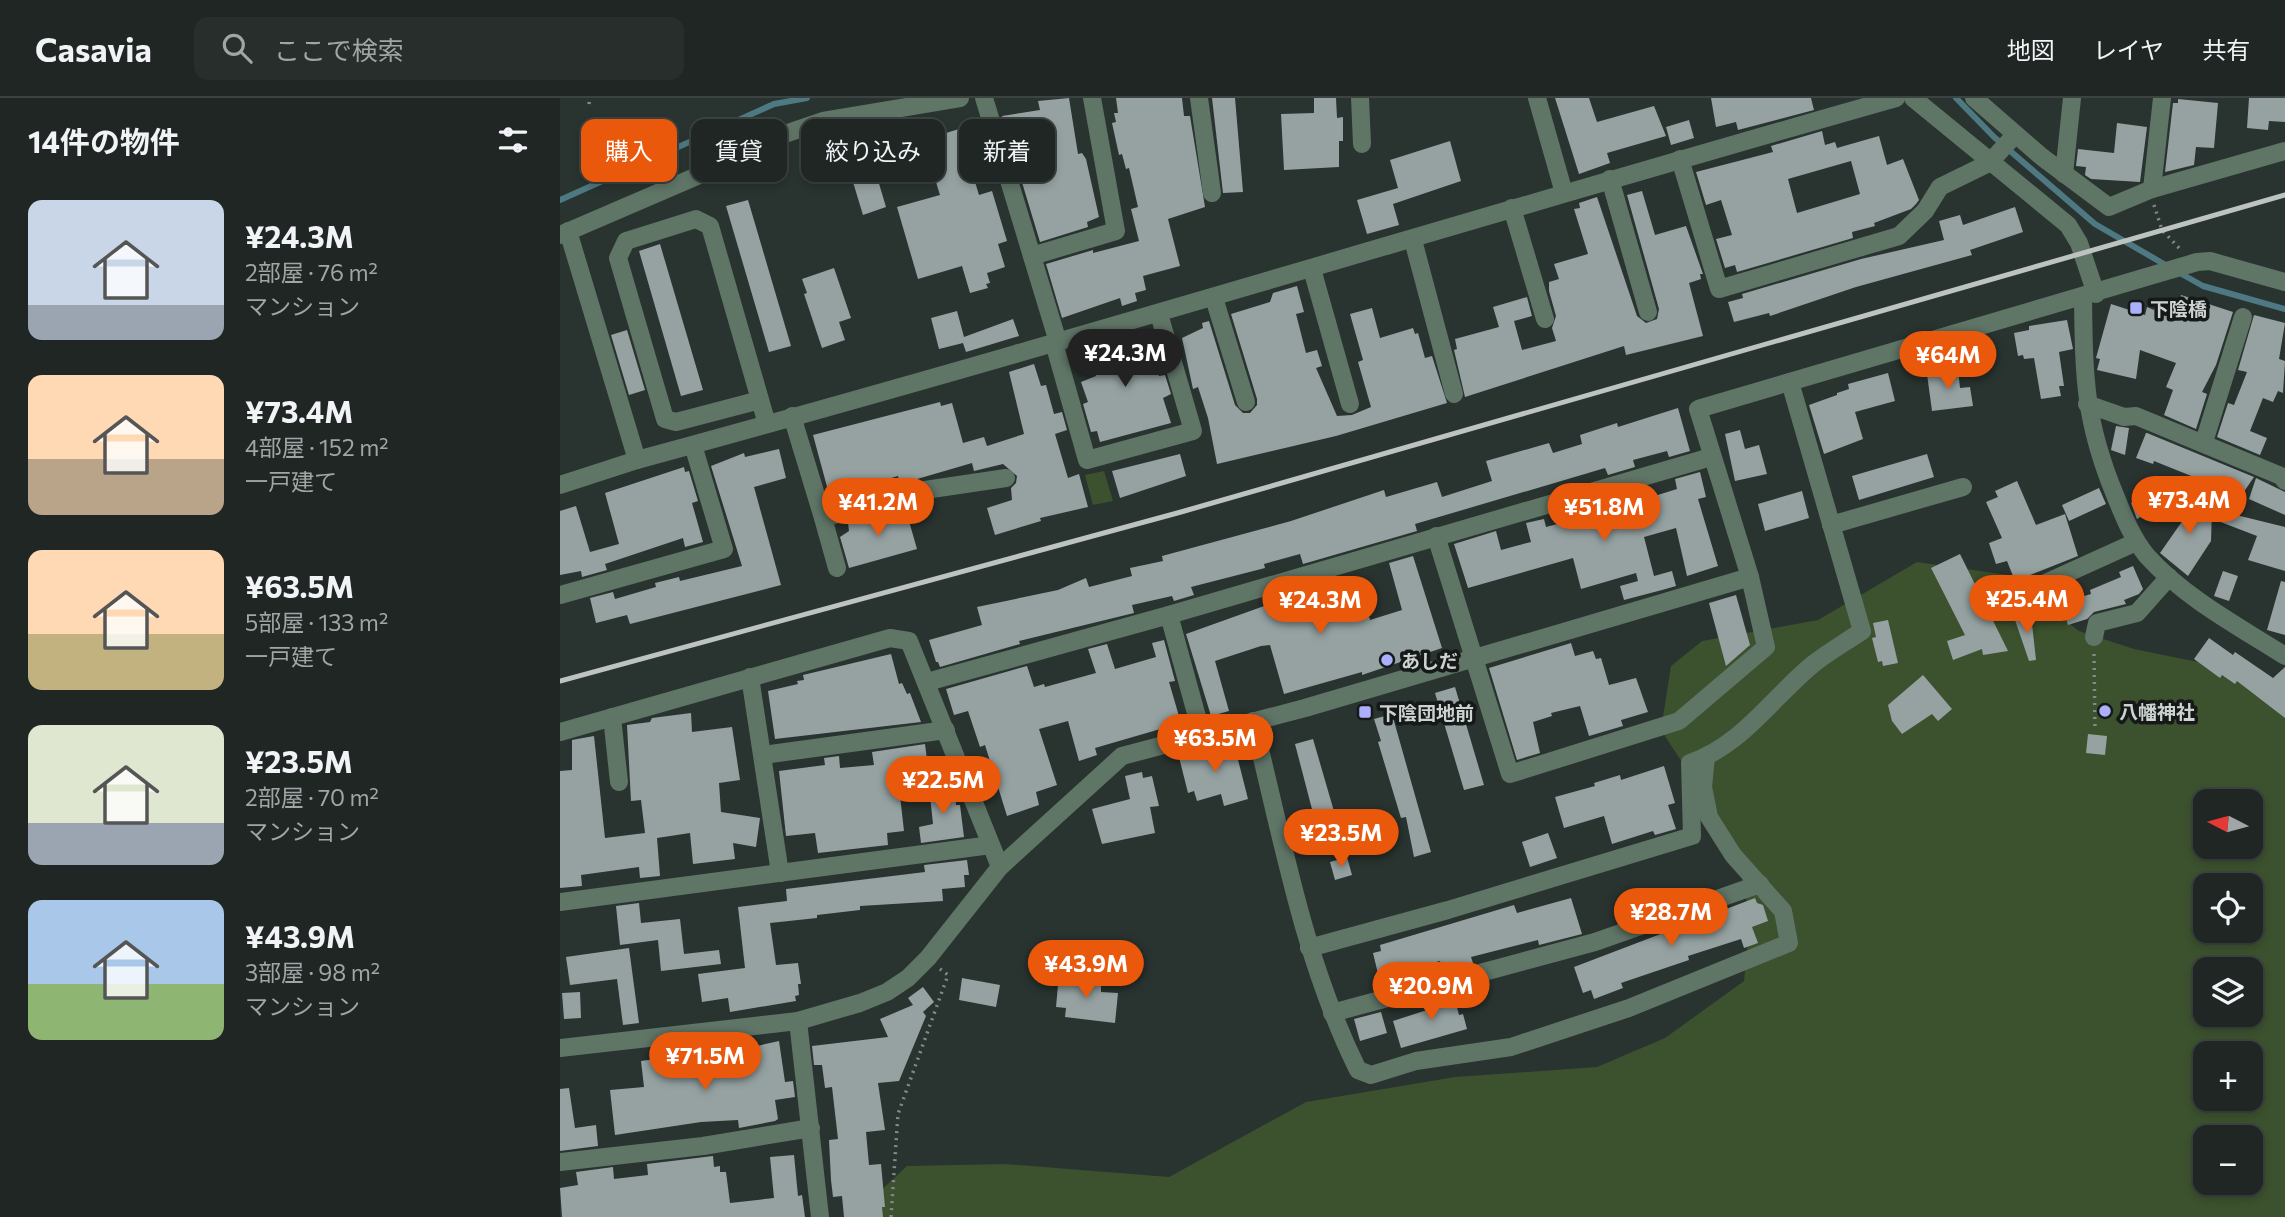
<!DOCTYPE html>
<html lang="ja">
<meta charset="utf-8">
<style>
:root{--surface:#1f2624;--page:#272e2c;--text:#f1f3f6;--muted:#a1a5a6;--line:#3c4341;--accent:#ea580c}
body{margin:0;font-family:Commissioner,"Noto Sans JP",sans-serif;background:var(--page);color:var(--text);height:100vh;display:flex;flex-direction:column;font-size:26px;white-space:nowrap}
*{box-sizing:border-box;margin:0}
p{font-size:23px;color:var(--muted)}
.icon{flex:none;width:38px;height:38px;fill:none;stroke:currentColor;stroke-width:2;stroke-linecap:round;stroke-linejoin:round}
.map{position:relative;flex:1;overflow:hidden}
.drawer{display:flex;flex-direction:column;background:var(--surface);width:560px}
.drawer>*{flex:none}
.banner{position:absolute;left:21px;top:21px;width:665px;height:63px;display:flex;gap:14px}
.needle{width:46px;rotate:276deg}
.buttons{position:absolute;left:1633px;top:691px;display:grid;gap:14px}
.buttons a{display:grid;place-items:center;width:70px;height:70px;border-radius:14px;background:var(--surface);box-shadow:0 4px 10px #0003,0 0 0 2px var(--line);font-size:35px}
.price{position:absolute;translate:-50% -60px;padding:0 16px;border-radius:24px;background:var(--accent);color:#fff;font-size:23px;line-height:46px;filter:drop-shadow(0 2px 4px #0008)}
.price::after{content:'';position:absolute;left:50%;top:42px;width:21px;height:16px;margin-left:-10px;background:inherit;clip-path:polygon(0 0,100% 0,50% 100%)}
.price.active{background:#222;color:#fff}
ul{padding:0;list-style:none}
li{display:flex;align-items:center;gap:21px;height:175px;padding:0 28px}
li span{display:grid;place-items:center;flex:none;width:196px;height:140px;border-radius:14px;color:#555}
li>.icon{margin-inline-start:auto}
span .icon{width:84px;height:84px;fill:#fffc;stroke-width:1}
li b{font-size:30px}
h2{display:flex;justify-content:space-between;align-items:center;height:84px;padding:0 28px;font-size:30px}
.chip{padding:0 24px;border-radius:14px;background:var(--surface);box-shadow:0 4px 10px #0003,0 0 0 2px var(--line);font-size:24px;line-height:63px}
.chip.active{background:var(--accent);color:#fff}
header{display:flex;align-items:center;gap:42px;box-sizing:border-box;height:98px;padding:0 35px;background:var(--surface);border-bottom:2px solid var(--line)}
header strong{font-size:33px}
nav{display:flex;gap:38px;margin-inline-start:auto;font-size:24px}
.search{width:490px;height:63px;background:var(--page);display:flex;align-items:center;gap:18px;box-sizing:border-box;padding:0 24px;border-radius:14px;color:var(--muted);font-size:26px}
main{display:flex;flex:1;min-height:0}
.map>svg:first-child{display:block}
.green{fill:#3c512e;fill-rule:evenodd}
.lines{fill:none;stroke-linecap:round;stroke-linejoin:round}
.stream{stroke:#4e7983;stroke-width:6}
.building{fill:#96a2a2;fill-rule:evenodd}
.path{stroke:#838b88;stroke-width:3.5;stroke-dasharray:2 5;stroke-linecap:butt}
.minor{stroke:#5f7566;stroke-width:18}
.rail{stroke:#bcc3c1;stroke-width:5}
.poi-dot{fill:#acaffb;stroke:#151918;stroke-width:2.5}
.labels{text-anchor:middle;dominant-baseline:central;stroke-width:7;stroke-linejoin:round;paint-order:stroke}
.poi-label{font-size:19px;font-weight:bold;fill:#cdd3d1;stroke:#151918;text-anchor:start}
</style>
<header>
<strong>Casavia</strong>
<div class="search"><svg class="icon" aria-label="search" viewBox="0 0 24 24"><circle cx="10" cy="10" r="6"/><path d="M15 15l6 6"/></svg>ここで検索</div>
<nav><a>地図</a><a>レイヤ</a><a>共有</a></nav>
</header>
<main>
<section class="drawer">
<h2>14件の物件<svg class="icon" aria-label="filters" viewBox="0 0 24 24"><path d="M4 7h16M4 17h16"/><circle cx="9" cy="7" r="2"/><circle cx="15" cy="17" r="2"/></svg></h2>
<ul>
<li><span style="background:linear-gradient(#c9d6e8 75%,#9aa5b1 0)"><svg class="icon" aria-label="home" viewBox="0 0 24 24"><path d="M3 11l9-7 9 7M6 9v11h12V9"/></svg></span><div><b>¥24.3M</b><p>2部屋 · 76 m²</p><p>マンション</p></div></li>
<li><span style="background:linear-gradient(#ffd9b3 60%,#b9a48a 0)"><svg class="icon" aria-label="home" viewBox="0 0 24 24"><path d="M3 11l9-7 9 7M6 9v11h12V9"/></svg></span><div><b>¥73.4M</b><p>4部屋 · 152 m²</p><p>一戸建て</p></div></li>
<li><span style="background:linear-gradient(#ffd9b3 60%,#c2b280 0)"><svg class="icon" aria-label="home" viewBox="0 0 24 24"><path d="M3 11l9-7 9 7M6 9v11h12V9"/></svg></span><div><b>¥63.5M</b><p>5部屋 · 133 m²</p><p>一戸建て</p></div></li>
<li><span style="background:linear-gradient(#dfe7d0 70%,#9aa5b1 0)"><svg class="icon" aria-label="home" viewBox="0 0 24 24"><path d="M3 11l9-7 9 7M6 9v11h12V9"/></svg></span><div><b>¥23.5M</b><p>2部屋 · 70 m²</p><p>マンション</p></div></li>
<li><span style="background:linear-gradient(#a9c7e8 60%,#8fb573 0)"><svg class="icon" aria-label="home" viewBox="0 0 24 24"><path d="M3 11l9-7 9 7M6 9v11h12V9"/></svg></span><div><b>¥43.9M</b><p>3部屋 · 98 m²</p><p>マンション</p></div></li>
</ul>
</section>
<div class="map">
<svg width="1725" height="1119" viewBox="0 0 1725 1119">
<rect width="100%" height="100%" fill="#293330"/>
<g class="green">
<polygon points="544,373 553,403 533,407 525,377"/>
<path d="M1357,464L1448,477L1519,533L1574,551L1697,576L1725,616V1119H307L316,1097L347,1068L445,1066L609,1079L746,1004L895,979L1037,969L1105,940L1184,883L1190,819L1174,744L1101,632L1111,568L1142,543L1258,522ZM1645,704H1690V749H1645ZM1645,788H1690V833H1645ZM1645,872H1690V917H1645ZM1645,956H1690V1001H1645ZM1645,1040H1690V1085H1645Z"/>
</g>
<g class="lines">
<g class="stream">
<polyline points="1396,0 1434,39 1535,126 1609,169"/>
<polyline points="0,102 214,6 247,0"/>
<polyline points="1618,174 1643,188 1725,211"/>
</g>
</g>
<g class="building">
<polygon points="509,0 518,56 522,55 526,61 539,119 527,124 528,129 480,144 442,18 480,12 478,3"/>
<polygon points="556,0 622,0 624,18 630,18 645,109 608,121 620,168 583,178 586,192 575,195 577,203 562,208 560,200 502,220 486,166 533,152 533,155 579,143 571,111 578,109 569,70 566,71 562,56 559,57 552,25 556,24 554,15 558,15"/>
<polygon points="652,0 675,0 683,94 663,95"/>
<polygon points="754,0 776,0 777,20 783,19 783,43 779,43 779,69 724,72 721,16 754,15"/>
<polygon points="995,0 1029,0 1037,24 1094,8 1106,38 1047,55 1050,65 1019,76"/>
<polygon points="1151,0 1251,0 1254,12 1178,32 1176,24 1156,29"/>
<polygon points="1689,0 1725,0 1725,24 1709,23 1708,32 1687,30"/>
<polygon points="1618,1 1658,5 1654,50 1636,49 1634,67 1605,74 1613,5 1618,5"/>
<polygon points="1129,22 1134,40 1111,47 1106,29"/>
<polygon points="1557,25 1587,29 1580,84 1531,81 1525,77 1526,69 1516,68 1518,51 1554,55"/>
<polygon points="399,31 419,97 432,93 447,143 438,146 445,169 427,175 430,185 426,186 428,190 410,195 402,168 358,181 337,109 380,97 363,42"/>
<path d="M1262,33L1265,47L1275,44L1277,50L1319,38L1327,67L1343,61L1359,102L1356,106L1351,111L1314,125L1315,128L1292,134L1293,140L1177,174L1175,167L1165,170L1156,141L1172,137L1161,102L1146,107L1136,74L1213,54L1211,48ZM1291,63L1300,96L1237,115L1228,81Z"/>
<polygon points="293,34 296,45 306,42 326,109 303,117 279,38"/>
<polygon points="890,43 901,83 833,106 839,127 807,136 797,102 838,90 830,62"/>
<polygon points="1082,93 1095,137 1126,128 1143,176 1140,176 1141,181 1129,185 1143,238 1066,257 1064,248 905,299 894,252 897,251 895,241 939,229 933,209 967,199 972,218 954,223 962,252 996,243 992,230 996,218 989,193 989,184 999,181 994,166 1028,156 1014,111 1020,110 1019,105 1037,99 1077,218 1086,225 1097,221 1099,211 1067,97"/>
<polygon points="188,102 231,248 209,254 166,108"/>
<polygon points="1455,109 1463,134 1410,152 1412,157 1296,189 1210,218 1209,215 1174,224 1168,204 1183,200 1182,196 1301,161 1384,142 1379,123 1400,117 1403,127"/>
<polygon points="100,146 143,292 121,298 79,153"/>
<polygon points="274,170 291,220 279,224 285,242 262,250 244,196 247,195 242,181"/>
<polygon points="737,188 744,214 736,216 746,255 757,252 762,268 756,270 777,318 792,317 811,309 798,264 803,262 790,216 812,210 820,240 853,230 855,236 858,235 865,260 872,258 887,305 776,338 657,366 648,320 638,289 633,291 622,240 643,230 642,225 649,223 675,307 683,315 690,315 697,307 697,301 671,216 710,204 713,195"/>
<polygon points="1621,197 1673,214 1656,267 1642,294 1647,296 1636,331 1604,317 1613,292 1606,289 1616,265 1580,252 1576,281 1537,272 1540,261 1536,260 1551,206 1585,217 1587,209 1594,212 1596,206 1616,213"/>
<polygon points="397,213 404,239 453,221 459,238 406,254 403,245 379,251 371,220"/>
<polygon points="1694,217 1725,225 1719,261 1725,263 1723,295 1718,293 1713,304 1703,300 1690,333 1707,340 1700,357 1657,339 1668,305 1674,307 1687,274 1678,272"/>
<polygon points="1507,222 1513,251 1499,254 1504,288 1499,288 1501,298 1481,301 1474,260 1464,261 1463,257 1458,258 1454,235 1469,232 1469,228"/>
<polygon points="67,232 85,292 69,297 51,237"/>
<polygon points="581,236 582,239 587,238 599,278 605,277 611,296 603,300 611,325 540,344 537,333 531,334 523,306 528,304 521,284 536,278 529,248"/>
<polygon points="474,266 481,288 486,287 494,316 502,314 507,332 495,336 508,380 519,376 528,409 480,420 481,423 435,437 427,410 452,402 451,390 456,385 457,378 443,366 414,373 412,365 340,386 338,378 308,387 310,395 280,403 277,393 269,396 253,337 380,304 381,308 392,305 403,345 424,339 427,348 464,336 449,274"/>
<polygon points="1398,271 1400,290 1410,289 1413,308 1372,313 1367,276"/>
<polygon points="1328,275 1335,303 1295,314 1303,341 1264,356 1249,307 1277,297 1277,295 1289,291 1288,286"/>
<polygon points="1118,310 1130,353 1109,359 1107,353 1073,362 1075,369 1048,377 1045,370 1008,381 855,426 857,433 743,466 740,456 704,466 705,470 631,489 634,497 614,503 612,498 572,507 574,515 459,543 460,546 380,569 378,564 376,564 369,542 422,527 417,509 498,492 526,480 529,489 572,478 570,470 603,463 602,458 731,423 824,392 826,399 877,384 882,399 932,383 926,363 989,345 993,355 1022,346 1020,337 1057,325 1058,329"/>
<polygon points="1556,328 1569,330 1565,357 1551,352"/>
<polygon points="1180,332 1185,351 1199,347 1207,376 1175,383 1165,336"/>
<polygon points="1586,335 1587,335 1694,379 1681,398 1594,363 1593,366 1576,360"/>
<polygon points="219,351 226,380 194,389 221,487 70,526 67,517 36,525 30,500 53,494 55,501 96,489 95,485 119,479 120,483 182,468 151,368 184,355 185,359"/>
<polygon points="620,356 626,378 560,400 552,373"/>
<polygon points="1367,356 1374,379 1299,402 1292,378"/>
<polygon points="124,369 125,374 129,373 138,403 132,405 143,444 125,449 123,440 45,466 47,472 22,479 21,473 0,477 0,413 16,408 30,454 59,446 45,395"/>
<polygon points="1140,374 1146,399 1138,401 1158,468 1127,478 1116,430 1084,439 1094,478 1112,473 1116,488 1102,492 1064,502 1060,488 1078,483 1076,475 1021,491 1013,460 908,490 894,446 936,433 941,452 971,444 966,425 984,421 986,429 1058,410 1054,399 1082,391 1085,401 1117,391 1115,381"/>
<polygon points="1696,380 1725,394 1725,417 1689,401"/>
<polygon points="1457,383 1476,427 1505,416 1518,458 1455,483 1447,463 1436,466 1429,445 1442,440 1426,404 1438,399 1435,393"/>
<polygon points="1539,390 1546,406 1509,423 1502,407"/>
<polygon points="1242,393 1249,420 1205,433 1198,406"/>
<polygon points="1583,398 1592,412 1577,421 1571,405"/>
<polygon points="1615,403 1652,411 1651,443 1628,478 1600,455 1623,422 1611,419"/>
<polygon points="345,409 357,451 289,470 280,439 289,433 288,425"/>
<polygon points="1660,413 1725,429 1725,473 1688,462 1697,438 1658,423"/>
<polygon points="1400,456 1448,553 1423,557 1422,551 1393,562 1387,543 1405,537 1371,470"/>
<polygon points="853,458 882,550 802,577 802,574 724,596 710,547 701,548 655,563 669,613 651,618 626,536 707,507 705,501 736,492 739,503 800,486 810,522 842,512 829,465"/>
<polygon points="1573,468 1583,491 1579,496 1564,502 1566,506 1534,514 1527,521 1508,527 1501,505 1531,496 1530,492 1561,479 1559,474"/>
<polygon points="1663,473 1678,478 1669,503 1654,498"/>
<polygon points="1721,483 1725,484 1725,537 1707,532"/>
<polygon points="1176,497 1190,547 1166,568 1149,505"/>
<polygon points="1471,517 1476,562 1469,563 1454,519"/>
<polygon points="1328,522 1338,565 1323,568 1322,563 1318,564 1312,540 1316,539 1313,525"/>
<polygon points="1649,540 1673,557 1675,554 1713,580 1725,569 1725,620 1677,583 1675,586 1662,577 1660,580 1634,561"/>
<polygon points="604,542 615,583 609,584 621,625 535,650 537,657 519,663 508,623 479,631 497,687 476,694 479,707 447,718 425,647 420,649 408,613 394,617 386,591 467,568 474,589 484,586 485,589 536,575 528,551 547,546 555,571 596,559 592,545"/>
<polygon points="1011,545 1015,558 1033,553 1036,561 1041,560 1049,587 1076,580 1088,614 1061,622 1063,628 1029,638 1020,608 991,615 992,618 973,624 980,655 957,662 929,570"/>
<polygon points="331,556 339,586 342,585 347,596 350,595 361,624 215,641 208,593 238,586 237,583 244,582 243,577"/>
<polygon points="1363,577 1392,611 1378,623 1372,616 1342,636 1332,623 1328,607"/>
<polygon points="895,589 924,687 904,692 875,595"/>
<polygon points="131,615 132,634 172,629 180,682 159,685 161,714 200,720 196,749 173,745 175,761 133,766 130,735 97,740 100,778 80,780 79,769 21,777 22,788 0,790 0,673 12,672 12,642 34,638 45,740 85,735 81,702 71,703 67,627 90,624 92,620"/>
<polygon points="832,616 871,754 854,759 846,719 841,720 818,644 821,643 814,621"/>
<polygon points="1528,636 1547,638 1545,657 1526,655"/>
<polygon points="753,641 780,734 759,738 735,646"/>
<polygon points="673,642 688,701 664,708 661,696 637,703 634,693 628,695 619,659"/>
<polygon points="365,646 370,685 339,689 344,733 327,735 328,747 258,755 255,735 226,738 219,673 265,667 264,660 279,658 280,670 314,667 312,654"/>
<polygon points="1104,668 1115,705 1108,707 1116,731 1095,737 1093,733 1052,746 1044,718 1004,730 995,699 1035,688 1034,685 1060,677 1061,682"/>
<polygon points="582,674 583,680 592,678 599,708 590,709 595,735 542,746 532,711 570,701 565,678"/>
<polygon points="394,686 396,707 400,707 404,739 361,745 359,729 373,726 369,688"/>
<polygon points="988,735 997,760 970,769 962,744"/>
<polygon points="787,759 792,777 775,782 770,764"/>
<polygon points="407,762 409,777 404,777 405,789 382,791 383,803 300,808 300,812 257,817 257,820 210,825 216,867 238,865 241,886 238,886 239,897 235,898 236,903 170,914 168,900 142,904 138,876 185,870 178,809 227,803 226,791 365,774 364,767"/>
<polygon points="1011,800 1022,836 979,847 978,842 911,859 913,865 883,873 880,863 851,870 852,876 820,884 813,855 821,853 820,847 954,807 957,815"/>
<polygon points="1195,800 1197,805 1203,807 1208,823 1192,829 1198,845 1184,850 1181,841 1128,858 1129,862 1061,885 1063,890 1034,901 1031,892 1023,895 1014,869"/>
<polygon points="79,805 81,825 120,821 124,856 159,852 161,866 101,873 98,842 60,847 56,808"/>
<polygon points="69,850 79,925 63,927 57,881 10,887 6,859"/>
<polygon points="499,876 536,882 535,887 541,888 541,894 558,895 555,925 505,919 506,910 496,909"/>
<polygon points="402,880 440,887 436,909 399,902"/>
<polygon points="363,889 374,904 363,914 366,918 339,983 318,985 325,1032 306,1034 309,1067 321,1066 325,1109 322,1109 323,1119 284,1119 282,1098 273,1099 271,1082 269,1042 278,1041 272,989 265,990 262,967 254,967 252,948 328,939 320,921 353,907 348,900"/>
<polygon points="20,894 21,920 4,921 2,895"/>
<polygon points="893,894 899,917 903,916 907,931 841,950 833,923 870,911 868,901"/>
<polygon points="821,914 827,935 800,943 794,921"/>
<polygon points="219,943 225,984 233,983 235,999 215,1002 218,1021 215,1023 179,1030 178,1022 141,1024 55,1037 50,992 84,989 81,963 118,958 119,966 167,961 167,956 175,953"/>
<polygon points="9,990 15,1030 36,1027 38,1048 0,1053 0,991"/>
<polygon points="234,1057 238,1098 242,1097 245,1119 2,1119 0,1090 18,1087 16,1074 53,1069 54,1081 88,1077 87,1066 153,1058 154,1069 160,1068 160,1074 166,1074 170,1105 214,1100 210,1059"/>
</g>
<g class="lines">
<g class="path">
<polyline points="29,6 30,0"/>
<polyline points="1594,107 1602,132 1619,150"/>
<polyline points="1534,556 1535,631"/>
<polyline points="331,1119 338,1016 388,877 380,871"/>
</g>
<g class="minor">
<polyline points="424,0 498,244"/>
<polyline points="639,0 652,95"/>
<polyline points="800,0 802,46"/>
<polyline points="977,0 1004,95"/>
<polyline points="1353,0 1508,127 1519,145 1536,196"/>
<polyline points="1414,0 1482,59 1549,109 1592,91 1725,53"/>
<polyline points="1120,61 1159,191 1339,138 1365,113 1380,89 1429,65 1455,37"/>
<polyline points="1504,76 1512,0"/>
<polyline points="1050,81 1088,214"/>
<polyline points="1592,91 1602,0"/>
<polyline points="952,110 985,221"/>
<polyline points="8,133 77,362"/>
<polyline points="0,137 172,63 207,42 263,23 400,0"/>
<polyline points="853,142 894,296"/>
<polyline points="472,158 556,133 532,0"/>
<polyline points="752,171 790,306"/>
<path d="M1523,199C1524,278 1524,322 1555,397C1564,419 1572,440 1587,458C1625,500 1678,528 1725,558"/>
<polyline points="654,200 686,304"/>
<polyline points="494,245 527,362 633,333 599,216"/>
<polyline points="200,302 116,324 105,321 58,160 66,143 136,121 150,128 207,326"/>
<polyline points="1527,306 1564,319 1576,318 1721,378 1725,383"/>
<polyline points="232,318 263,420 365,392 446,380"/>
<polyline points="1644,344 1683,219"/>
<path d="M0,387L77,362C498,248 916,119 1336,0"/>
<polyline points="263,420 277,470"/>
<polyline points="1271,427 1403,389"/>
<polyline points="876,438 950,676 1119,623 1206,549 1190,479"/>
<polyline points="1470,492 1576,444"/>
<polyline points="0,497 164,451 133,347"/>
<polyline points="609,517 642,637"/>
<polyline points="1534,539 1537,525 1577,515 1609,479"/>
<polyline points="190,579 220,775"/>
<polyline points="367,584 609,517 1151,359"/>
<polyline points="52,619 59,684"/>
<path d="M693,623C723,742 743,861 798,972L811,977L856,963L951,949L1069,910L1229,845L1223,813L1173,757L1149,719L1143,689L1146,659"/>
<polyline points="0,634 330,540 349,543 440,769"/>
<polyline points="203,657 386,632"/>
<polyline points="0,804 431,747"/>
<path d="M749,850L888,812L1132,738L1130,665C1182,647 1211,601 1252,567C1268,554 1286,544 1302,533L1230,284"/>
<polyline points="772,915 1035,844 1200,786"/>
<polyline points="238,923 260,1119"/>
<polyline points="0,950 238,923 300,905 327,894 348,880 368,860 440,769 562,658 745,610 1190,479 1138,311 1637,164 1650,163 1725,184"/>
<polyline points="0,1064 143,1048 251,1030"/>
</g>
<polyline class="rail" points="0,583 621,414 1725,97"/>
</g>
<g class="poi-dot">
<rect x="1569" y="203" width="14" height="14" rx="3.5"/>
<circle cx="827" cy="562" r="7"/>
<circle cx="1545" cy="613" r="7"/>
<rect x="798" y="607" width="14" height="14" rx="3.5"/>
</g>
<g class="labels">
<g class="poi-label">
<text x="1590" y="210">下陰橋</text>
<text x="841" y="562">あしだ</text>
<text x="1559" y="613">八幡神社</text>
<text x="819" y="614">下陰団地前</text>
</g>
</g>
</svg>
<div class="buttons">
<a><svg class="needle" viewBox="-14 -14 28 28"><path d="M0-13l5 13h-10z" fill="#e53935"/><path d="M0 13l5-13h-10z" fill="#a1a5a6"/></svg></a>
<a><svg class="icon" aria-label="locate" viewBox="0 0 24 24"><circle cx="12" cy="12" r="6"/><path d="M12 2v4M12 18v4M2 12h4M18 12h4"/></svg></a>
<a><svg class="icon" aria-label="layers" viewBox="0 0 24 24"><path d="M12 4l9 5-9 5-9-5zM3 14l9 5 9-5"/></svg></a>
<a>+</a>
<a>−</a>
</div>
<b class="price active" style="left:565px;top:291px">¥24.3M</b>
<b class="price" style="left:1388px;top:293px">¥64M</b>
<b class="price" style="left:1629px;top:438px">¥73.4M</b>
<b class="price" style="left:318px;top:440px">¥41.2M</b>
<b class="price" style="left:1044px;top:445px">¥51.8M</b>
<b class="price" style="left:1467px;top:537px">¥25.4M</b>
<b class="price" style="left:760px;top:538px">¥24.3M</b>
<b class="price" style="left:655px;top:676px">¥63.5M</b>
<b class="price" style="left:383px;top:718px">¥22.5M</b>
<b class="price" style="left:781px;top:771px">¥23.5M</b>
<b class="price" style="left:1111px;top:850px">¥28.7M</b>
<b class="price" style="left:526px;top:902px">¥43.9M</b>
<b class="price" style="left:871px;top:924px">¥20.9M</b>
<b class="price" style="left:145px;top:994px">¥71.5M</b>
<div class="banner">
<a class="chip active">購入</a>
<a class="chip">賃貸</a>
<a class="chip">絞り込み</a>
<a class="chip">新着</a>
</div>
</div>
</main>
